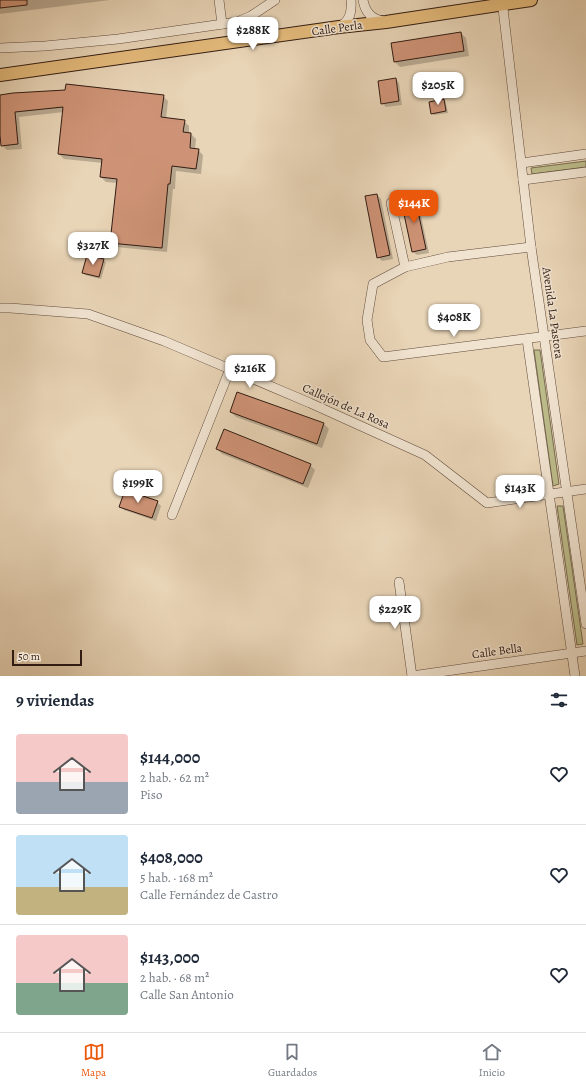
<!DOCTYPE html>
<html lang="es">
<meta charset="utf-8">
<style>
:root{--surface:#fff;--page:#f6f6f7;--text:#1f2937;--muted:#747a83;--line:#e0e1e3;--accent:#ea580c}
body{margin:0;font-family:Alegreya,serif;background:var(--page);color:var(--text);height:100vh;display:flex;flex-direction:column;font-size:15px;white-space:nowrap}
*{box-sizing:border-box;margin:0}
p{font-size:13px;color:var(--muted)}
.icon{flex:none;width:22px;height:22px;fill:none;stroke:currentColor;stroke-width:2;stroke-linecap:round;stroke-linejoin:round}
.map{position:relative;height:676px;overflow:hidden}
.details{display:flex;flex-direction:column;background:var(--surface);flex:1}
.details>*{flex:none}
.scale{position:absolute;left:12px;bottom:10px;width:70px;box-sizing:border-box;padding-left:4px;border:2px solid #321c13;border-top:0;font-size:11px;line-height:14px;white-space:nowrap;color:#321c13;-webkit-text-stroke:3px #f0e3d0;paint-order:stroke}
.price{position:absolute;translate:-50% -34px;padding:0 9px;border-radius:8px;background:#fff;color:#222;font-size:13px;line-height:26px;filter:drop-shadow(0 1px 2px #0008)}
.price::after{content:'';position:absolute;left:50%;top:24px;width:12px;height:9px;margin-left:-6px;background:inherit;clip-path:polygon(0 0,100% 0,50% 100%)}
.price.on{background:var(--accent);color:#fff}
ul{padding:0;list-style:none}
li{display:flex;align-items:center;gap:12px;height:100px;padding:0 16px}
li+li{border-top:1px solid var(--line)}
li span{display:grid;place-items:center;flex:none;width:112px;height:80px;border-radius:4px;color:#555}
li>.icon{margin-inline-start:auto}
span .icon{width:48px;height:48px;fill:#fffc;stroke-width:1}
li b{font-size:17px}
h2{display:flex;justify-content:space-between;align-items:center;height:48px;padding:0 16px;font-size:17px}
.tabs{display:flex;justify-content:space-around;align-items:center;height:56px;border-top:1px solid var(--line);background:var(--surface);font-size:11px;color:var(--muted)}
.tabs a{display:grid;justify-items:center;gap:2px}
.tabs .on{color:var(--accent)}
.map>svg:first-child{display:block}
.green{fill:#bcbb8a;stroke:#776c4e}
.shadow{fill:#0003}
.building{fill:#ce9376;stroke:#321c13}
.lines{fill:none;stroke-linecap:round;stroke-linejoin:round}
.minor-casing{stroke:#604a3c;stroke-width:10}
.major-casing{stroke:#321c13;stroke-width:14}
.minor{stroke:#f0e3d0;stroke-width:9}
.major{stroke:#e4ba7b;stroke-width:12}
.labels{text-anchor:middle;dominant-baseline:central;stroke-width:3;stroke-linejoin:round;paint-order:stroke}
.street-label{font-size:12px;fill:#321c13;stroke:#f0e3d0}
</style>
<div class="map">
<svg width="586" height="676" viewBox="0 0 586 676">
<rect width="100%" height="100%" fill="#e8d4b6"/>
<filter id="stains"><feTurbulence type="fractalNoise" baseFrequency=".005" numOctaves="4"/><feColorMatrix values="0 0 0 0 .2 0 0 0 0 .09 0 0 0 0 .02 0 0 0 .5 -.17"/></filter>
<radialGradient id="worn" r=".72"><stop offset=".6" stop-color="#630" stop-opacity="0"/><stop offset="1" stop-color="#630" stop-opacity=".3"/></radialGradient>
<g class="green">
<polygon points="586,161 586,167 532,174 531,168"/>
<polygon points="534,350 540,350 559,484 553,486"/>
<polygon points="557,506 563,506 583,644 577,645"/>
</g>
<g class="shadow">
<polygon points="0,0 110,0 0,14"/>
<polygon points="461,33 466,38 469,56 400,67 395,62"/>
<polygon points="396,79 399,83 402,105 386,107 382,103"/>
<polygon points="0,96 163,96 168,101 166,119 184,121 189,126 189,134 191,134 196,139 195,150 198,150 203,155 201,174 176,171 175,189 173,189 167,252 116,247 111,242 117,183 106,182 101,177 103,163 64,159 59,154 64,112 19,117 22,149 7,150 2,145 0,129"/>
<polygon points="444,100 446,103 448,113 434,115 432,113"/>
<polygon points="377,195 381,199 393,259 382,261 378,257"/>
<polygon points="414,198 418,202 429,253 417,255 413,252"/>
<polygon points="103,260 106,262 101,279 85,275 83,272"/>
<polygon points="238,393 324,424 329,429 322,448 236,417 231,412"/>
<polygon points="217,449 310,465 315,470 308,488 222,454"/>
<polygon points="157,502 161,506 156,521 124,510 120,506"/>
</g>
<g class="building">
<polygon points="0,0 27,0 27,5 0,8"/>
<polygon points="461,32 464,51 394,62 391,43"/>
<polygon points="396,78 399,101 381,104 378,81"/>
<polygon points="66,84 164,95 161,117 185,120 183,132 191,133 190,148 199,149 196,169 172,166 170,184 168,184 162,248 110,243 117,179 100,177 102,159 58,154 63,107 15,112 18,144 1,146 0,135 0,95 13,93 65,90"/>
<polygon points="444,99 446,111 431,114 429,102"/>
<polygon points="377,194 390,255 377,258 365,196"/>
<polygon points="415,197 426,249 412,252 401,200"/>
<polygon points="87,255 104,259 99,277 82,273"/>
<polygon points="237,392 324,423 317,444 230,412"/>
<polygon points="224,429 311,464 303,484 216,449"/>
<polygon points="125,490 158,501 152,518 119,507"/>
</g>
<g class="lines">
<defs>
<g id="minor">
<polyline points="219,0 222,24"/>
<path d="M363,0C365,12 371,19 383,21"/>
<polyline points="502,0 531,247 586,624"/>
<path d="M339,27C350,21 352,12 351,0"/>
<polyline points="0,48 45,46 118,39 237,22 251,16 275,0"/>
<polyline points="522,163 586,154"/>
<polyline points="523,180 586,172"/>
<polyline points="391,203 405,267"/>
<polyline points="531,247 448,257 405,267 373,284 367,320 370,340 383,357 586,331"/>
<polyline points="0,308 10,308 88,314 164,341 310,403 425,455 487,503 586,489"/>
<polyline points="527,339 575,676"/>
<polyline points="172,515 230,369"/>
<polyline points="399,582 412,676"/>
<polyline points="412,676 586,651"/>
</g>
<polyline id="major" points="0,75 339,27 386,22 531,0"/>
</defs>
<use href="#minor" class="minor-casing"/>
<use href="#major" class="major-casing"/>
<use href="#minor" class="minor"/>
<use href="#major" class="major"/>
</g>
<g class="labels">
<g class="street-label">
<text transform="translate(337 28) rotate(-8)">Calle Perla</text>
<text transform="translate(553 313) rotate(82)">Avenida La Pastora</text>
<text transform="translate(346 406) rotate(24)">Callejón de La Rosa</text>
<text transform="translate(497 651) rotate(-8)">Calle Bella</text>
</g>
</g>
<rect width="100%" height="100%" filter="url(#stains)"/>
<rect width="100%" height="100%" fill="url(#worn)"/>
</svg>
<div class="scale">50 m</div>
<b class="price" style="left:253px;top:51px">$288K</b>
<b class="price" style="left:438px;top:106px">$205K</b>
<b class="price on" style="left:414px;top:224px">$144K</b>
<b class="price" style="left:93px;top:266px">$327K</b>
<b class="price" style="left:454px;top:338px">$408K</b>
<b class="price" style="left:250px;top:389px">$216K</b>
<b class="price" style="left:138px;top:504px">$199K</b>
<b class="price" style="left:520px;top:509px">$143K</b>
<b class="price" style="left:395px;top:630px">$229K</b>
</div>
<section class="details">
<h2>9 viviendas<svg class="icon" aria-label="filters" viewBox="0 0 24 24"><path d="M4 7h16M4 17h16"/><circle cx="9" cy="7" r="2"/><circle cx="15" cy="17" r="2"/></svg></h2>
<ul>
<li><span style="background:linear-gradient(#f6c9c9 60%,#9aa5b1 0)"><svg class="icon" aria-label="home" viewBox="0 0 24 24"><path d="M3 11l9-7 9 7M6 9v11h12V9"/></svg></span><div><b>$144,000</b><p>2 hab. · 62 m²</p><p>Piso</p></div><svg class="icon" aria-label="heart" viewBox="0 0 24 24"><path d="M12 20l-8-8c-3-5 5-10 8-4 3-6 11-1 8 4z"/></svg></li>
<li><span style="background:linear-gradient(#bfe0f5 65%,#c2b280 0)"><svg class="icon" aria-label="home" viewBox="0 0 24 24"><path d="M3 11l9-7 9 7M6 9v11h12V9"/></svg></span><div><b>$408,000</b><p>5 hab. · 168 m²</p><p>Calle Fernández de Castro</p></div><svg class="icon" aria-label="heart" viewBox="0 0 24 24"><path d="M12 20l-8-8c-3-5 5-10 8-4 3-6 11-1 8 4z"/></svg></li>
<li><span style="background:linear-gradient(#f6c9c9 60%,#7fa58c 0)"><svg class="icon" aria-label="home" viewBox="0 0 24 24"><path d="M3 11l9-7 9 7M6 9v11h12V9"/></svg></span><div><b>$143,000</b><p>2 hab. · 68 m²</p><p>Calle San Antonio</p></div><svg class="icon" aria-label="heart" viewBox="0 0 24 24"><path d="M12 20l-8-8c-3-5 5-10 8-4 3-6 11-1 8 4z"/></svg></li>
</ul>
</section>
<nav class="tabs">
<a class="on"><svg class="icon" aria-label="map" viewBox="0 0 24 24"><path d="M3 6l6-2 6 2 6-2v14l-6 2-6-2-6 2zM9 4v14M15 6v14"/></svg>Mapa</a>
<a><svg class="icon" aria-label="saved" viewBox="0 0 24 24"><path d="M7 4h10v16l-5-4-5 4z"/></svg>Guardados</a>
<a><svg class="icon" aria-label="home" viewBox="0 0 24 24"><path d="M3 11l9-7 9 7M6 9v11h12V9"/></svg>Inicio</a>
</nav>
